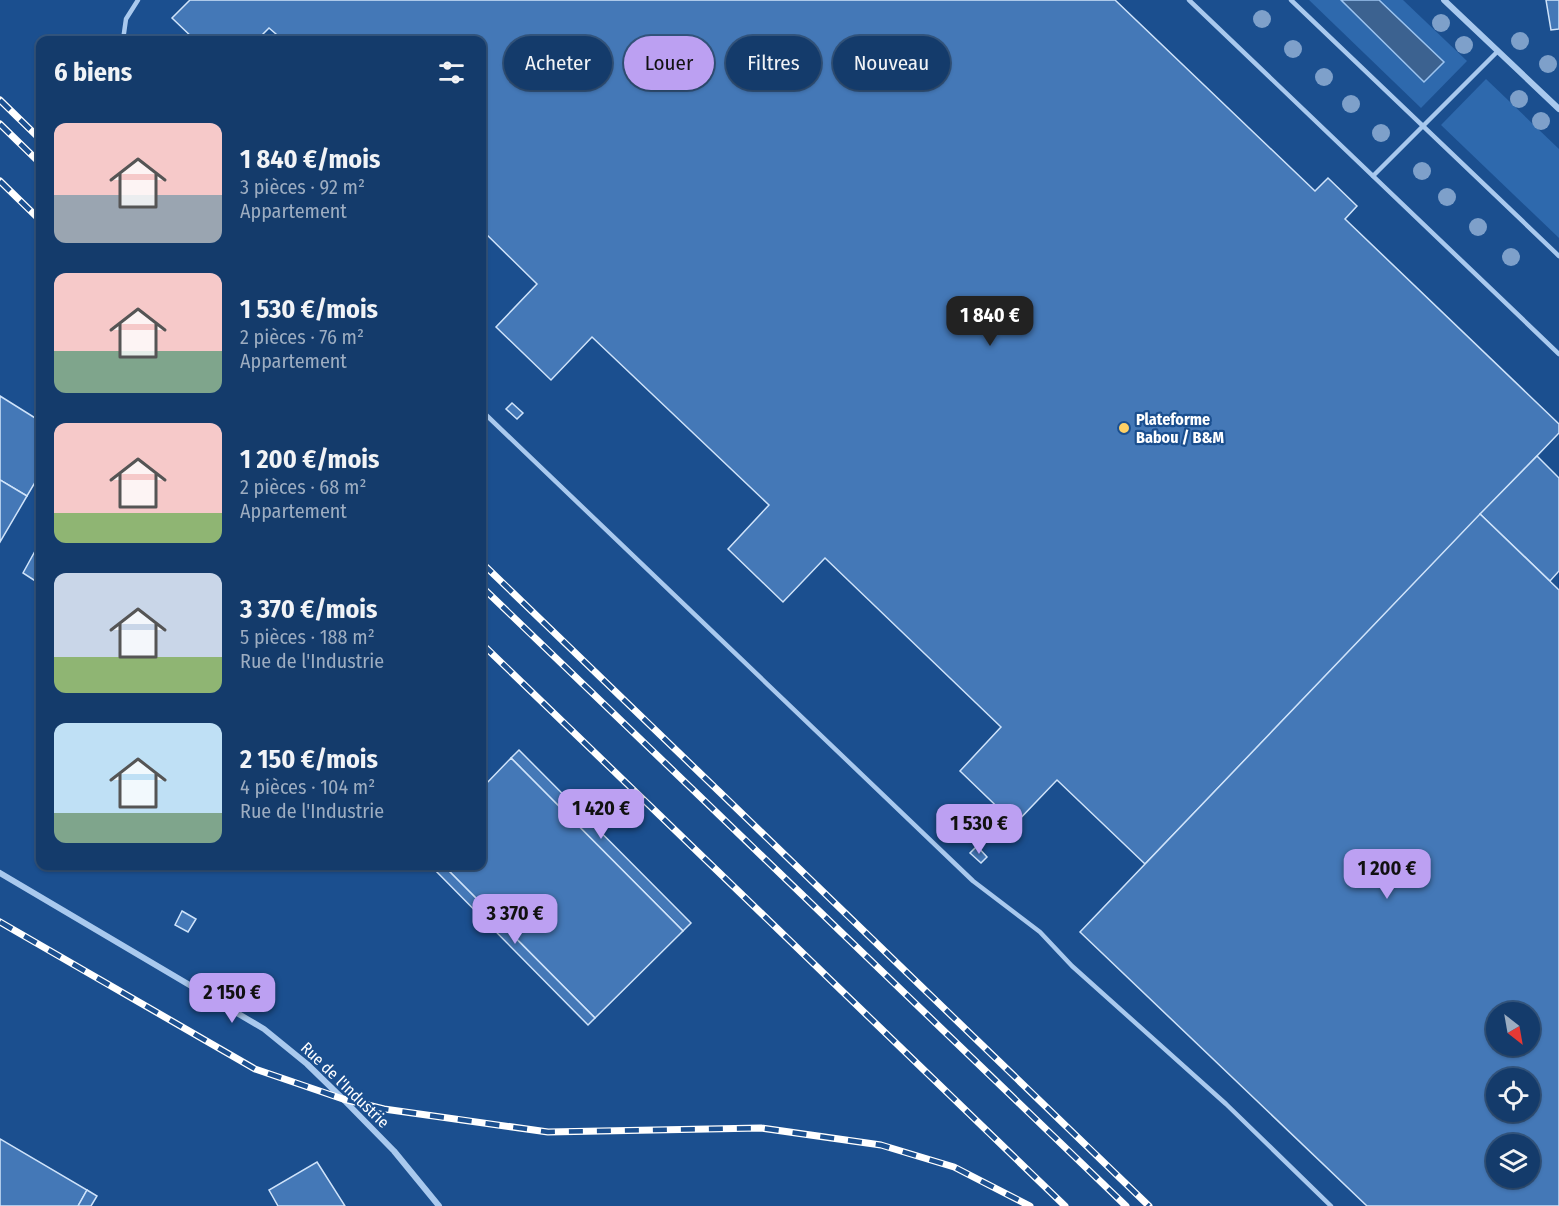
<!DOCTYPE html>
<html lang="fr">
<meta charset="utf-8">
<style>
:root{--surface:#143b6b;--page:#1d4271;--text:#f1f3f6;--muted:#9dadc1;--line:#33557e;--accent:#bca0f2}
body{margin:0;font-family:"Fira Sans Condensed",sans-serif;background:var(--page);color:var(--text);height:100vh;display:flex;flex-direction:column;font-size:22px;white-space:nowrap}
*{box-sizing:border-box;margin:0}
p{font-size:20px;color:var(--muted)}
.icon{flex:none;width:33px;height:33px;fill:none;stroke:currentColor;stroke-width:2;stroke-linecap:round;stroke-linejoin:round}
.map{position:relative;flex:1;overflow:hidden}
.details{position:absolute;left:36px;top:36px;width:450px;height:834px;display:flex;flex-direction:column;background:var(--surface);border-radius:12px;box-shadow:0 2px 4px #0004,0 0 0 2px var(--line)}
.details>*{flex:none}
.hud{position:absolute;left:504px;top:36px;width:570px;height:54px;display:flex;gap:12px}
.needle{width:39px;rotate:149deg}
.fabs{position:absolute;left:1486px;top:1002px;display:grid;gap:12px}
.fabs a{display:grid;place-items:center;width:54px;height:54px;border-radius:50%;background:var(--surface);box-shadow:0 2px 4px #0004,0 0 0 2px var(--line);font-size:30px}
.price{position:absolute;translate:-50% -51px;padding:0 14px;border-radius:12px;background:var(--accent);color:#111;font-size:20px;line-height:39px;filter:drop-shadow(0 2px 3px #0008)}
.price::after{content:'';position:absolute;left:50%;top:36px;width:18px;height:14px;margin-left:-9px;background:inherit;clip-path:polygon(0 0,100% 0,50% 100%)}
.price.current{background:#222;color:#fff}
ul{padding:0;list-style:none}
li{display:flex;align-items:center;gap:18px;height:150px;padding:0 18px}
li span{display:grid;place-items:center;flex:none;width:168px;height:120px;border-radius:12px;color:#555}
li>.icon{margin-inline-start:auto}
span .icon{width:72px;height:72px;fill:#fffc;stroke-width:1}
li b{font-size:26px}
h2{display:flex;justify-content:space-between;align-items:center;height:72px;padding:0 18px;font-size:26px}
.tag{padding:0 21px;border-radius:27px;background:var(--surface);box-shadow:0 2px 4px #0004,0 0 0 2px var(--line);font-size:21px;line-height:54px}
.tag.current{background:var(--accent);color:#111}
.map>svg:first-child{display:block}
.green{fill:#2e69ad}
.water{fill:#3c6290;stroke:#9cc4f0;stroke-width:1.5}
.building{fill:#4478b7;stroke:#cfe3fa;stroke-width:1.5;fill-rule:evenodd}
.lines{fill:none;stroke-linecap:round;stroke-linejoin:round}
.lane{stroke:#a9c9ee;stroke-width:4.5}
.street{stroke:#a9c9ee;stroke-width:6}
.rail-casing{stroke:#fff;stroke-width:7}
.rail{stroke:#1b4f8f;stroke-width:4.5;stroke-dasharray:14;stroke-linecap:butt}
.tree{fill:#7ea0ca}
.poi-dot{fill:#ffd166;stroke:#1b4f8f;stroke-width:2}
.labels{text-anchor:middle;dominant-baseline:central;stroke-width:4.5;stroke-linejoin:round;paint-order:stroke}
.poi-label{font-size:16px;font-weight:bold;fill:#fff;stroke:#1b4f8f;text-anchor:start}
.street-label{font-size:16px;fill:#fff;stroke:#1b4f8f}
</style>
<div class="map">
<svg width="1559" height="1206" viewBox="0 0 1559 1206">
<rect width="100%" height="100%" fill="#1b4f8f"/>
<g class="green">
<polygon points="1309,0 1403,0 1467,61 1421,108"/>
<polygon points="1486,79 1559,149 1559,238 1441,125"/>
</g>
<polygon class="water" points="1341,0 1379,0 1444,62 1424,82"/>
<g class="building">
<polygon points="190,0 1115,0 1315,191 1328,178 1357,206 1345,219 1559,424 1559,433 1145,864 1057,780 1015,824 960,771 1001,727 825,558 783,602 728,549 769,505 592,337 551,380 496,327 537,284 482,230 482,40 283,40 269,28 257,40 195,40 172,18"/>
<polygon points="1546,0 1559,0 1559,29 1551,30"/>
<polygon points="0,396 40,421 40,474 27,496 0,480"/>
<polygon points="512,403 523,413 517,419 506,409"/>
<polygon points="1537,456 1559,478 1559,571 1550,581 1480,514"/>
<polygon points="0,480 27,496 0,542"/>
<path d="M1480,514L1559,590V1206H1367L1080,932ZM1497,1012H1530V1046H1497ZM1497,1078H1530V1112H1497ZM1497,1144H1530V1178H1497Z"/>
<polygon points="40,542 40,584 23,573"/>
<polygon points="519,750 691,923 683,931 511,758"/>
<polygon points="511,758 683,931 595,1018 444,866 482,866 482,788"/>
<polygon points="977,846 987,857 981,863 970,853"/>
<polygon points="431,866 444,866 595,1018 588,1025"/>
<polygon points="182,911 196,919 188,932 175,925"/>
<polygon points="0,1139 87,1190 78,1206 0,1206"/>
<polygon points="317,1162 345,1206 278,1206 269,1190"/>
<polygon points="87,1190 97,1196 91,1206 78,1206"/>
</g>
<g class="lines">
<g class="lane">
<polyline points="1189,0 1559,354"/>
<polyline points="1291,0 1559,256"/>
<polyline points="123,40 126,19 138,0"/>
<polyline points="1373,176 1498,51"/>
<polyline points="482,411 973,881 1040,932 1072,966 1226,1104 1331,1206"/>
</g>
<g class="street">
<polyline points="1444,0 1559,109"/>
<polyline points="0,873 264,1029 307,1064 343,1099 394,1151 439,1206"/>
</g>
<defs>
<g id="rail">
<polyline points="0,100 40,139"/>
<polyline points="0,124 40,163"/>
<polyline points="0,181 40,220"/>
<polyline points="482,563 1149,1206"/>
<polyline points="482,587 1126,1206"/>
<polyline points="482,644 1065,1206"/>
<polyline points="0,922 255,1069 343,1099 384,1109 548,1132 761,1128 881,1145 954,1167 1030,1206"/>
</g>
</defs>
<use href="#rail" class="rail-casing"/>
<use href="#rail" class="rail"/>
</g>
<g class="tree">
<circle cx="1262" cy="19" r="9"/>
<circle cx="1441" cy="23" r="9"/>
<circle cx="1520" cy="41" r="9"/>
<circle cx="1464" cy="45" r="9"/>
<circle cx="1293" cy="49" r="9"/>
<circle cx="1548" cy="64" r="9"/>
<circle cx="1324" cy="77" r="9"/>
<circle cx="1519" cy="99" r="9"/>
<circle cx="1351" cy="104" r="9"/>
<circle cx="1541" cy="121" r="9"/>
<circle cx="1381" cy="133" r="9"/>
<circle cx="1422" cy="171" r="9"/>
<circle cx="1447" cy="197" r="9"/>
<circle cx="1478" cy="227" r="9"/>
<circle cx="1511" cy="257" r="9"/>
</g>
<circle class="poi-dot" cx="1124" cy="428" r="6"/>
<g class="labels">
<g class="poi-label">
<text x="1136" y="419">Plateforme<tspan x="1136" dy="18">Babou / B&amp;M</tspan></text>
</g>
<g class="street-label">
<text transform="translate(345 1085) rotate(44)">Rue de l'Industrie</text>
</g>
</g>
</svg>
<div class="fabs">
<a><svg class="needle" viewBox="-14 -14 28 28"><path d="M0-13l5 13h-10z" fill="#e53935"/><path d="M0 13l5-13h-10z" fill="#9dadc1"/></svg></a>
<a><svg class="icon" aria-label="locate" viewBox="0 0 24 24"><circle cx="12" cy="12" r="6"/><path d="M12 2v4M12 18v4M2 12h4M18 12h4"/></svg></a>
<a><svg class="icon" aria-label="layers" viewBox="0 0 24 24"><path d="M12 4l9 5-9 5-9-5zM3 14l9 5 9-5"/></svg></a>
</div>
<b class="price current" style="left:990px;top:347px">1 840 €</b>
<b class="price" style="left:601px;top:840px">1 420 €</b>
<b class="price" style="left:979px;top:855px">1 530 €</b>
<b class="price" style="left:1387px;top:900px">1 200 €</b>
<b class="price" style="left:515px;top:945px">3 370 €</b>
<b class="price" style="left:232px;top:1024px">2 150 €</b>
<div class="hud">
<a class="tag">Acheter</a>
<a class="tag current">Louer</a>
<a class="tag">Filtres</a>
<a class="tag">Nouveau</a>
</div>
<section class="details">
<h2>6 biens<svg class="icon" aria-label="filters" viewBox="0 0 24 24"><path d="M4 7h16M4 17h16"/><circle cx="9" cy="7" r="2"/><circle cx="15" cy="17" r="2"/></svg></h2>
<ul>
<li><span style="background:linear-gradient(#f6c9c9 60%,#9aa5b1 0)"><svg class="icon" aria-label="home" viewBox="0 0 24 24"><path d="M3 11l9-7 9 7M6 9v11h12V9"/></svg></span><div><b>1 840 €/mois</b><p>3 pièces · 92 m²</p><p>Appartement</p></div></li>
<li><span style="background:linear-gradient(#f6c9c9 65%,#7fa58c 0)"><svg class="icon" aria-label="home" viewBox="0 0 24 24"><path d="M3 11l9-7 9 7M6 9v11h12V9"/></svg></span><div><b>1 530 €/mois</b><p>2 pièces · 76 m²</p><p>Appartement</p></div></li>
<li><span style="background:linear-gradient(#f6c9c9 75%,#8fb573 0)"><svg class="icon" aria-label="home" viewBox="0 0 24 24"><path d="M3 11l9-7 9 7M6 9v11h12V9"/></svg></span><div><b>1 200 €/mois</b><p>2 pièces · 68 m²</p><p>Appartement</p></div></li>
<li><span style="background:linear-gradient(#c9d6e8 70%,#8fb573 0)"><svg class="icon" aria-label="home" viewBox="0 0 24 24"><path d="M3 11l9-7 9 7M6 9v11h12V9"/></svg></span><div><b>3 370 €/mois</b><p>5 pièces · 188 m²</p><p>Rue de l'Industrie</p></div></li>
<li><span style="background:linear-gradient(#bfe0f5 75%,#7fa58c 0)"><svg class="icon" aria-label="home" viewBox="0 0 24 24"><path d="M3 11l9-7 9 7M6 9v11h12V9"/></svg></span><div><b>2 150 €/mois</b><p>4 pièces · 104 m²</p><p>Rue de l'Industrie</p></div></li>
</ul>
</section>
</div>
